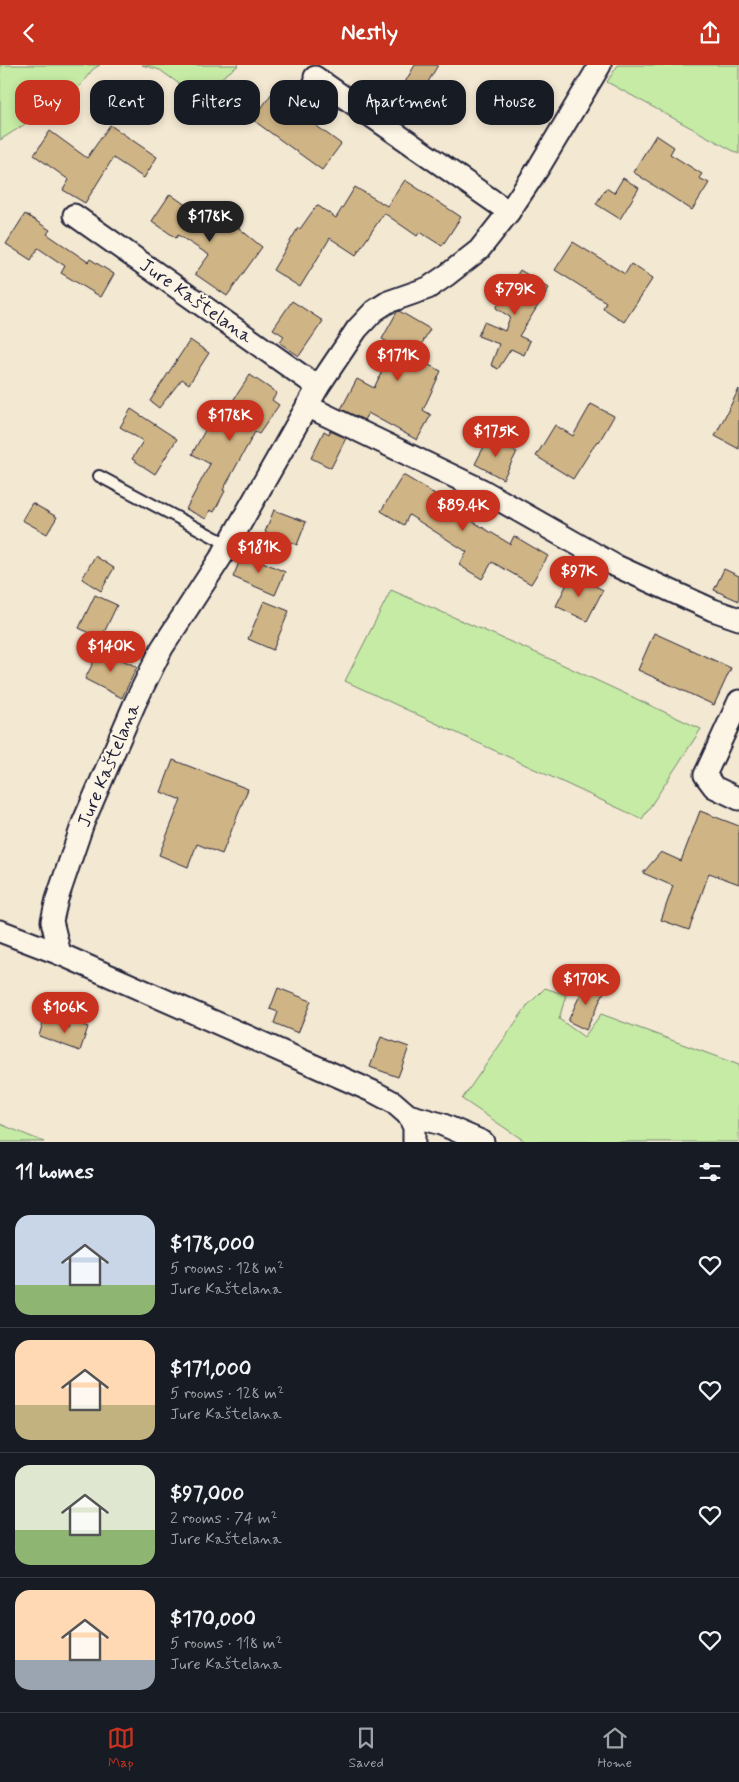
<!DOCTYPE html>
<meta charset="utf-8">
<style>
:root{--surface:#171b24;--page:#20242c;--text:#f1f3f6;--muted:#9ea1a6;--line:#363941;--accent:#c8321e}
body{margin:0;font-family:Mynerve,sans-serif;background:var(--page);color:var(--text);height:100vh;display:flex;flex-direction:column;font-size:19px;white-space:nowrap}
*{box-sizing:border-box;margin:0}
p{font-size:16px;color:var(--muted)}
.icon{flex:none;width:28px;height:28px;fill:none;stroke:currentColor;stroke-width:2;stroke-linecap:round;stroke-linejoin:round}
.map{position:relative;height:1077px;overflow:hidden}
.details{display:flex;flex-direction:column;background:var(--surface);flex:1}
.details>*{flex:none}
.hud{position:absolute;left:15px;top:15px;width:710px;height:45px;display:flex;gap:10px}
.price{position:absolute;translate:-50% -42px;padding:0 11px;border-radius:18px;background:var(--accent);color:#fff;font-size:16px;line-height:32px;filter:drop-shadow(0 1px 2px #0008)}
.price::after{content:'';position:absolute;left:50%;top:30px;width:15px;height:11px;margin-left:-8px;background:inherit;clip-path:polygon(0 0,100% 0,50% 100%)}
.price.active{background:#222;color:#fff}
ul{padding:0;list-style:none}
li{display:flex;align-items:center;gap:15px;height:125px;padding:0 15px}
li+li{border-top:1px solid var(--line)}
li span{display:grid;place-items:center;flex:none;width:140px;height:100px;border-radius:15px;color:#555}
li>.icon{margin-inline-start:auto}
span .icon{width:60px;height:60px;fill:#fffc;stroke-width:1}
li b{font-size:21px}
h2{display:flex;justify-content:space-between;align-items:center;height:60px;padding:0 15px;font-size:21px}
.tag{padding:0 18px;border-radius:15px;background:var(--surface);box-shadow:0 2px 8px #0003;font-size:18px;line-height:45px}
.tag.active{background:var(--accent);color:#fff}
header{display:flex;justify-content:space-between;align-items:center;height:65px;padding:0 15px;background:var(--accent);color:#fff;font-size:22px;font-weight:700}
.dock{display:flex;justify-content:space-around;align-items:center;height:70px;border-top:1px solid var(--line);background:var(--surface);font-size:14px;color:var(--muted)}
.dock a{display:grid;justify-items:center;gap:2px}
.dock .active{color:var(--accent)}
.map>svg:first-child{display:block}
.green{fill:#c6eba5;stroke:#748670}
.building{fill:#cfb485;stroke:#22223b}
.lines{fill:none;stroke-linecap:round;stroke-linejoin:round}
.service-casing{stroke:#22223b;stroke-width:14}
.minor-casing{stroke:#22223b;stroke-width:25}
.service{stroke:#fcf5e5;stroke-width:10}
.minor{stroke:#fcf5e5;stroke-width:21}
.labels{text-anchor:middle;dominant-baseline:central;stroke-width:4.5;stroke-linejoin:round;paint-order:stroke}
.street-label{font-size:19px;fill:#22223b;stroke:#fcf5e5}
</style>
<header><svg class="icon" aria-label="back" viewBox="0 0 24 24"><path d="M15 5l-7 7 7 7"/></svg>Nestly<svg class="icon" aria-label="share" viewBox="0 0 24 24"><path d="M12 15V3M7 8l5-5 5 5M5 13v7h14v-7"/></svg></header>
<div class="map">
<svg width="739" height="1077" viewBox="0 0 739 1077">
<rect width="100%" height="100%" fill="#f3e8d2"/>
<filter id="ink" filterUnits="userSpaceOnUse"><feTurbulence type="fractalNoise" baseFrequency=".02" numOctaves="2"/><feDisplacementMap in="SourceGraphic" scale="10" xChannelSelector="R" yChannelSelector="G"/><feConvolveMatrix kernelMatrix="1 2 1 2 8 2 1 2 1" color-interpolation-filters="sRGB"/></filter>
<g filter="url(#ink)">
<g class="green">
<polygon points="0,0 100,0 93,4 74,28 0,75"/>
<polygon points="142,0 239,0 196,31 160,5"/>
<polygon points="618,0 739,0 739,89 607,17"/>
<polygon points="391,525 557,597 701,664 642,754 345,616"/>
<polygon points="545,923 566,930 559,954 584,972 601,949 739,1000 739,1077 526,1077 462,1034 527,941"/>
<polygon points="0,1059 44,1077 0,1077"/>
</g>
<g class="building">
<polygon points="415,0 438,0 421,29 430,34 418,54 408,49 403,58 384,45 400,17 404,19"/>
<polygon points="272,28 341,79 322,105 253,55"/>
<polygon points="110,60 157,92 144,113 113,93 85,138 63,125 69,115 34,90 50,66 87,93"/>
<polygon points="656,70 674,82 670,89 702,109 699,113 709,118 692,145 633,107"/>
<polygon points="623,113 639,123 620,154 596,139 606,123 614,128"/>
<polygon points="405,115 461,152 442,181 420,167 417,171 384,148 356,190 330,173 300,222 273,205 298,163 300,164 317,140 336,153 355,122 387,141"/>
<polygon points="170,129 207,155 212,148 234,162 235,160 262,182 227,231 195,209 209,190 178,170 176,173 152,156"/>
<polygon points="25,149 50,165 47,169 88,197 90,194 114,209 101,232 61,208 65,201 38,183 31,195 6,179"/>
<polygon points="573,177 625,209 631,199 653,213 624,257 603,243 606,237 555,205"/>
<polygon points="520,205 549,223 519,271 530,276 524,290 511,284 498,304 491,300 499,279 478,271 484,257 505,266 510,252 496,243"/>
<polygon points="292,236 323,256 299,291 280,278 284,271 273,264"/>
<polygon points="399,246 430,264 414,293 441,306 423,345 431,350 417,375 368,348 364,355 341,344 357,314 374,323 394,281 382,274 397,247"/>
<polygon points="190,275 209,288 189,319 182,314 159,343 150,336"/>
<polygon points="250,310 277,328 272,335 279,340 259,369 255,367 223,425 225,426 214,447 210,445 206,454 186,444 210,399 192,389 213,351 220,355"/>
<polygon points="739,324 739,384 715,371"/>
<polygon points="591,339 614,351 599,377 597,376 573,414 536,391 555,360 573,371"/>
<polygon points="131,344 177,374 155,409 132,394 143,376 120,362"/>
<polygon points="324,366 329,369 330,366 346,373 331,403 311,393"/>
<polygon points="489,372 517,387 503,414 475,399"/>
<polygon points="403,410 450,438 452,436 475,450 472,456 510,479 514,471 548,491 531,519 492,497 482,514 459,500 467,487 409,450 404,460 381,446"/>
<polygon points="32,438 57,452 47,469 22,455"/>
<polygon points="274,445 306,457 297,480 265,467"/>
<polygon points="243,488 285,507 275,530 233,512"/>
<polygon points="95,491 114,503 101,526 82,514"/>
<polygon points="724,504 739,511 739,536 714,525"/>
<polygon points="572,509 603,525 587,556 556,541"/>
<polygon points="95,530 117,540 101,574 79,563"/>
<polygon points="264,536 289,546 273,585 248,574"/>
<polygon points="654,568 731,603 714,640 638,605"/>
<polygon points="100,584 137,602 122,633 85,614"/>
<polygon points="173,695 248,724 222,789 197,779 188,802 159,790 181,735 161,727"/>
<polygon points="700,746 739,761 739,819 709,808 689,865 661,855 673,821 643,808 661,787 681,796"/>
<polygon points="586,917 605,925 586,965 568,956"/>
<polygon points="278,923 311,936 298,968 274,958 278,947 270,944"/>
<polygon points="44,954 69,963 71,956 88,962 80,986 39,971"/>
<polygon points="381,972 409,982 398,1012 370,1002"/>
</g>
<g class="lines">
<defs>
<polyline id="service" points="99,411 229,480"/>
<g id="minor">
<polyline points="315,12 509,147"/>
<polyline points="74,150 318,322"/>
<polyline points="307,341 482,425 614,500 713,545 739,554"/>
<polyline points="739,636 705,710 714,722 739,734"/>
<polyline points="0,866 60,889 374,1027 393,1037 408,1050 441,1059 483,1077"/>
<polyline points="60,889 52,856 57,834 83,758 135,638 162,583 223,489 318,322 357,264 374,246 388,237 428,223 447,210 479,185 509,147 539,102 600,0"/>
<polyline points="408,1050 414,1062 414,1077"/>
</g>
</defs>
<use href="#service" class="service-casing"/>
<use href="#minor" class="minor-casing"/>
<use href="#service" class="service"/>
<use href="#minor" class="minor"/>
</g>
</g>
<g class="labels">
<g class="street-label">
<text transform="translate(196 236) rotate(35)">Jure Kaštelana</text>
<text transform="translate(109 700) rotate(-67)">Jure Kaštelana</text>
</g>
</g>
</svg>
<b class="price active" style="left:210px;top:178px">$178K</b>
<b class="price" style="left:515px;top:251px">$79K</b>
<b class="price" style="left:398px;top:317px">$171K</b>
<b class="price" style="left:230px;top:377px">$178K</b>
<b class="price" style="left:496px;top:393px">$175K</b>
<b class="price" style="left:463px;top:467px">$89.4K</b>
<b class="price" style="left:259px;top:509px">$181K</b>
<b class="price" style="left:579px;top:533px">$97K</b>
<b class="price" style="left:111px;top:608px">$140K</b>
<b class="price" style="left:586px;top:941px">$170K</b>
<b class="price" style="left:65px;top:969px">$106K</b>
<div class="hud">
<a class="tag active">Buy</a>
<a class="tag">Rent</a>
<a class="tag">Filters</a>
<a class="tag">New</a>
<a class="tag">Apartment</a>
<a class="tag">House</a>
</div>
</div>
<section class="details">
<h2>11 homes<svg class="icon" aria-label="filters" viewBox="0 0 24 24"><path d="M4 7h16M4 17h16"/><circle cx="9" cy="7" r="2"/><circle cx="15" cy="17" r="2"/></svg></h2>
<ul>
<li><span style="background:linear-gradient(#c9d6e8 70%,#8fb573 0)"><svg class="icon" aria-label="home" viewBox="0 0 24 24"><path d="M3 11l9-7 9 7M6 9v11h12V9"/></svg></span><div><b>$178,000</b><p>5 rooms · 128 m²</p><p>Jure Kaštelana</p></div><svg class="icon" aria-label="heart" viewBox="0 0 24 24"><path d="M12 20l-8-8c-3-5 5-10 8-4 3-6 11-1 8 4z"/></svg></li>
<li><span style="background:linear-gradient(#ffd9b3 65%,#c2b280 0)"><svg class="icon" aria-label="home" viewBox="0 0 24 24"><path d="M3 11l9-7 9 7M6 9v11h12V9"/></svg></span><div><b>$171,000</b><p>5 rooms · 128 m²</p><p>Jure Kaštelana</p></div><svg class="icon" aria-label="heart" viewBox="0 0 24 24"><path d="M12 20l-8-8c-3-5 5-10 8-4 3-6 11-1 8 4z"/></svg></li>
<li><span style="background:linear-gradient(#dfe7d0 65%,#8fb573 0)"><svg class="icon" aria-label="home" viewBox="0 0 24 24"><path d="M3 11l9-7 9 7M6 9v11h12V9"/></svg></span><div><b>$97,000</b><p>2 rooms · 74 m²</p><p>Jure Kaštelana</p></div><svg class="icon" aria-label="heart" viewBox="0 0 24 24"><path d="M12 20l-8-8c-3-5 5-10 8-4 3-6 11-1 8 4z"/></svg></li>
<li><span style="background:linear-gradient(#ffd9b3 70%,#9aa5b1 0)"><svg class="icon" aria-label="home" viewBox="0 0 24 24"><path d="M3 11l9-7 9 7M6 9v11h12V9"/></svg></span><div><b>$170,000</b><p>5 rooms · 118 m²</p><p>Jure Kaštelana</p></div><svg class="icon" aria-label="heart" viewBox="0 0 24 24"><path d="M12 20l-8-8c-3-5 5-10 8-4 3-6 11-1 8 4z"/></svg></li>
</ul>
</section>
<nav class="dock">
<a class="active"><svg class="icon" aria-label="map" viewBox="0 0 24 24"><path d="M3 6l6-2 6 2 6-2v14l-6 2-6-2-6 2zM9 4v14M15 6v14"/></svg>Map</a>
<a><svg class="icon" aria-label="saved" viewBox="0 0 24 24"><path d="M7 4h10v16l-5-4-5 4z"/></svg>Saved</a>
<a><svg class="icon" aria-label="home" viewBox="0 0 24 24"><path d="M3 11l9-7 9 7M6 9v11h12V9"/></svg>Home</a>
</nav>
